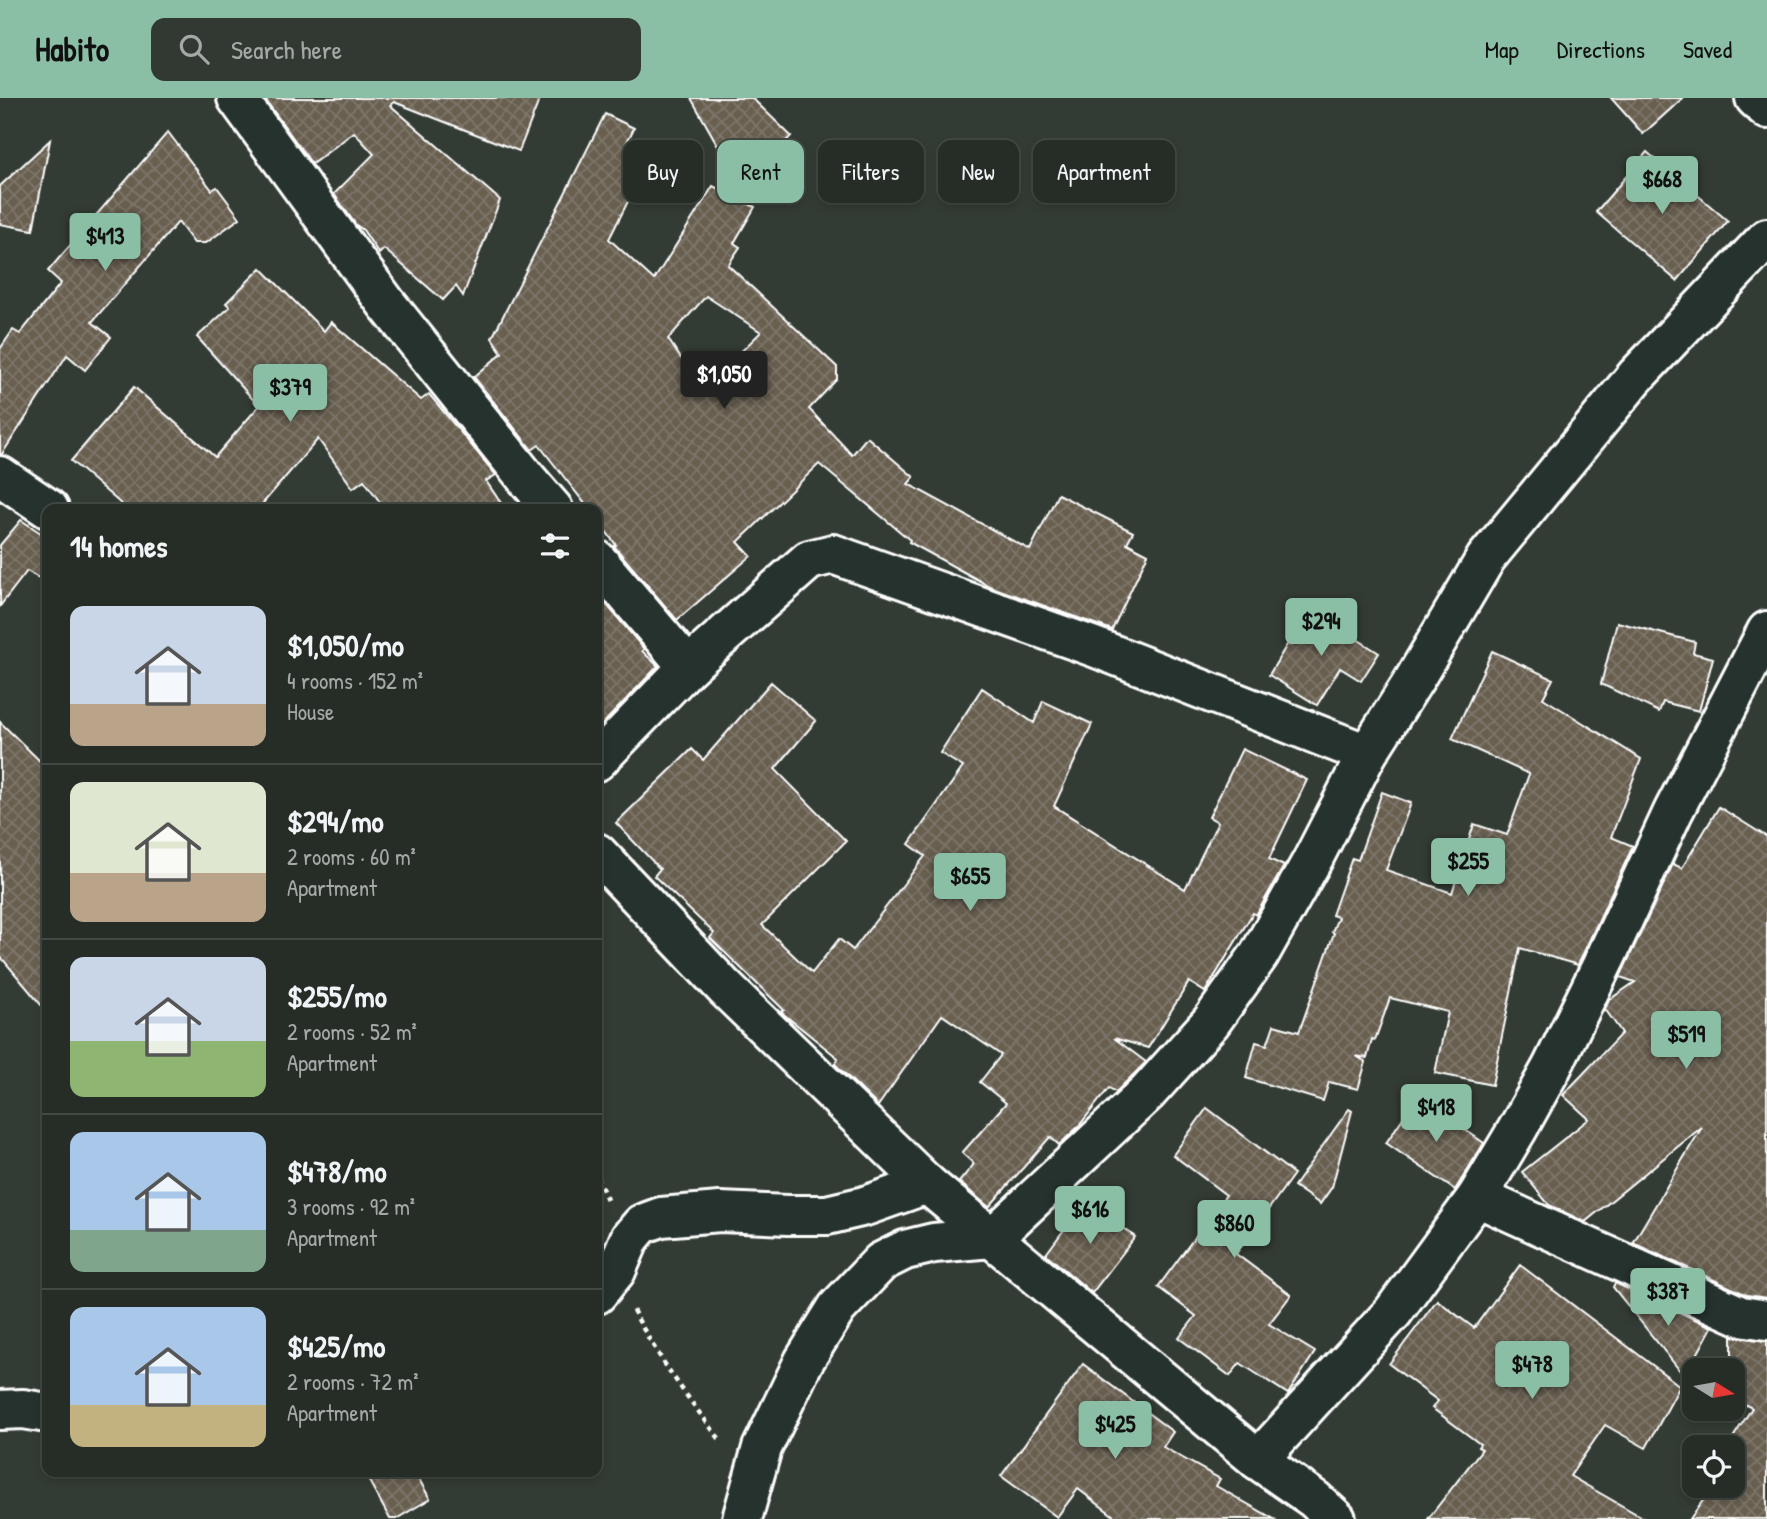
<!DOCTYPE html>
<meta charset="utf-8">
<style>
:root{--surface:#262d27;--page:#323933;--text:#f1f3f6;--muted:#a4a8a7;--line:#424944;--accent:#8abfa5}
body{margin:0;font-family:"Patrick Hand",sans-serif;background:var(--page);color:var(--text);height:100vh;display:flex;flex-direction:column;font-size:26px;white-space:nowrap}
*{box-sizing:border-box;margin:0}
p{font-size:23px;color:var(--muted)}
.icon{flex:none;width:38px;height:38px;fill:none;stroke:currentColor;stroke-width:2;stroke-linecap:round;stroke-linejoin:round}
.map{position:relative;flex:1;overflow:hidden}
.side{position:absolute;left:42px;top:406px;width:560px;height:973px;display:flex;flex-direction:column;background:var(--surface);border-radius:14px;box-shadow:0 4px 10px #0003,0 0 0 2px var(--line)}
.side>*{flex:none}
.hud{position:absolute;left:623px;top:42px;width:665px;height:63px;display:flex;gap:14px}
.needle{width:46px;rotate:101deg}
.fabs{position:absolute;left:1682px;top:1260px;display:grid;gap:14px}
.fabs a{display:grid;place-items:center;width:63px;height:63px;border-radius:14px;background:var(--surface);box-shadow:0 4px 10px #0003,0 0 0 2px var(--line);font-size:35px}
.price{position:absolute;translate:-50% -60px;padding:0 16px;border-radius:7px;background:var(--accent);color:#111;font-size:23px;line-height:46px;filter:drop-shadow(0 2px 4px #0008)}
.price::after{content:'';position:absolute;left:50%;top:42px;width:21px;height:16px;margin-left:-10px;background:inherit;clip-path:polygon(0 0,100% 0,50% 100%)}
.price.selected{background:#222;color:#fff}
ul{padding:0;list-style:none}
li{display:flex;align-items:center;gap:21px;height:175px;padding:0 28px}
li+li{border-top:2px solid var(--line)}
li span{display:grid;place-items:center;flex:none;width:196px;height:140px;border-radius:14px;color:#555}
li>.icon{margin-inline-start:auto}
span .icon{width:84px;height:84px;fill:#fffc;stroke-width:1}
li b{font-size:30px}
h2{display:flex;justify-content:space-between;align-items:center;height:84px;padding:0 28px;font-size:30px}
.pill{padding:0 24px;border-radius:14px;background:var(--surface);box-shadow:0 4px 10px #0003,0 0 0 2px var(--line);font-size:24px;line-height:63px}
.pill.selected{background:var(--accent);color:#111}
header{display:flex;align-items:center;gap:42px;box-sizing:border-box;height:98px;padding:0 35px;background:var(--accent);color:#111}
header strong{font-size:33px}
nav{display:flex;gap:38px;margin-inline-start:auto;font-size:24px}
.search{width:490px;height:63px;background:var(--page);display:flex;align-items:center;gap:18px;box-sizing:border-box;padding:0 24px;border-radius:14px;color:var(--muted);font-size:26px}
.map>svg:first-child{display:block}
.building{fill:url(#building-cross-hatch);stroke:#fff;stroke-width:2;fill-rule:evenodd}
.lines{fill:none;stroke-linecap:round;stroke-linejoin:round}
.minor-casing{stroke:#fff;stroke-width:44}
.path{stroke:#fff;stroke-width:4.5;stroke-dasharray:5 5;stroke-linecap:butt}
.minor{stroke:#26332d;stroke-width:38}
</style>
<header>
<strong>Habito</strong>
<div class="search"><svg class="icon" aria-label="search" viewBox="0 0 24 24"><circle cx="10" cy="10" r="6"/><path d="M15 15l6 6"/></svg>Search here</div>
<nav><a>Map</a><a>Directions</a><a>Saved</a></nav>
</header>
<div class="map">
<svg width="1767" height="1421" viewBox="0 0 1767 1421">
<defs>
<pattern id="building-cross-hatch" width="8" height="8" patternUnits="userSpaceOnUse" patternTransform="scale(1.75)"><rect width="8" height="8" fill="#675e50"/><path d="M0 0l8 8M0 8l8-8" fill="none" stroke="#7e766a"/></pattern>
</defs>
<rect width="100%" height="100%" fill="#333c34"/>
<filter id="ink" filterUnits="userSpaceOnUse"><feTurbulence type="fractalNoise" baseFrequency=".0143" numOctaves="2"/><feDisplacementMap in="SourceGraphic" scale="14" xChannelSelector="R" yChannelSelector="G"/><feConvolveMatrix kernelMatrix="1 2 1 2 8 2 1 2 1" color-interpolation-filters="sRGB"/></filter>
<g filter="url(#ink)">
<g class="building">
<polygon points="264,0 540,0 519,53 394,4 390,7 500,102 463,198 456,188 443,202 384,151 379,156 363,132 356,127 334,96 374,56 354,34 312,66"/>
<polygon points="691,0 752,0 791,38 742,90"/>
<polygon points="1611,0 1683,0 1643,36"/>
<path d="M605,16L634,30L626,46L651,58L609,141L654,182L713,88L755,109L734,145L740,149L728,167L837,269V281L809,311L852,357L867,339L914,379L908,386L1030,452L1058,396L1133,434L1127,445L1148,456L1112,532L989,488L909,444L910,442L819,366L738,444L751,458L677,522L614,448L616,447L597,421V411H589L539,347L532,352L474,279L502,255L492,240ZM706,198L761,234L702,292L668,241Z"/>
<polygon points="168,34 212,92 217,89 240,120 206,145 194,145 178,124 92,224 111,239 85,272 67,257 2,356 0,356 0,251 13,232 20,236 61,185 48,173"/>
<polygon points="50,42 33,132 0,126 0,88"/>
<polygon points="1647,54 1728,123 1677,183 1596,114"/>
<polygon points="261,170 324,233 331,224 421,302 429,296 496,377 486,383 505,411 385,411 364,382 353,390 318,341 258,411 127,411 71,363 134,289 215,359 259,308 197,239 230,209 226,205"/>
<polygon points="21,422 47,439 47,485 27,473 0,508 0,447"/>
<polygon points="597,495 644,551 642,553 658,568 597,632"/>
<polygon points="1313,513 1379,555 1361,583 1340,570 1317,607 1269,577 1288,545 1290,547"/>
<polygon points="1617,524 1695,544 1693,555 1713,560 1699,613 1663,604 1659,614 1601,586"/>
<polygon points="1492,553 1553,581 1543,600 1641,661 1611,739 1633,748 1578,867 1520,850 1492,987 1435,975 1448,914 1390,900 1375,942 1372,941 1367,960 1356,958 1366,964 1358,991 1329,984 1323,1003 1246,980 1256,944 1267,947 1274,927 1299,934 1334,835 1332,834 1338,819 1332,817 1352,760 1358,762 1382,694 1411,705 1386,772 1452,795 1474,726 1507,737 1529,676 1452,641"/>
<polygon points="771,584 816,623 775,671 846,743 762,827 812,875 839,841 853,852 925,758 909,746 963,669 940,655 982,590 1034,625 1043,603 1092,626 1054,708 1185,791 1218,724 1209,719 1242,651 1307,682 1269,761 1284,768 1256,817 1253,815 1205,894 1189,884 1148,950 1114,940 1146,964 1116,994 1109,990 1078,1029 1059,1047 1050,1039 989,1109 959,1084 974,1066 962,1055 1006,1005 980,984 1001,957 942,917 878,1008 835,966 838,960 786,918 781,914 784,912 710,840 714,835 654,778 660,771 616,725 692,651 703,662"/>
<polygon points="0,624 47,670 47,914 0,858"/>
<polygon points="1719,709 1767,739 1767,1200 1747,1197 1633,1145 1702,1029 1585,1124 1549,1107 1522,1074 1589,1021 1563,997 1622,935 1605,911 1609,902 1635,884 1620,879 1673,766 1682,770"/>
<polygon points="1413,1005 1426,1005 1484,1045 1455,1092 1386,1045"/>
<polygon points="1207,1010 1294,1076 1236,1156 1291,1197 1269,1226 1315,1254 1288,1296 1240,1265 1230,1278 1179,1240 1196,1218 1158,1189 1226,1097 1173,1057"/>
<polygon points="1349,1011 1352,1013 1332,1089 1320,1106 1294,1088"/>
<polygon points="1086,1102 1135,1139 1092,1195 1046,1156"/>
<polygon points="1520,1167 1680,1288 1646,1350 1605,1327 1570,1378 1645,1421 1428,1421 1482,1351 1478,1349 1480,1346 1432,1310 1438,1303 1389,1266 1437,1202 1474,1230"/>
<polygon points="1615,1185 1712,1229 1685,1279 1613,1189"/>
<polygon points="1732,1238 1767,1243 1767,1421 1690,1421 1713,1388 1732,1388 1732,1349 1727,1349 1752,1310 1732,1300"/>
<polygon points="1083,1266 1173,1334 1163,1349 1220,1381 1216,1388 1274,1421 1118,1421 1078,1391 1057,1419 1001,1378"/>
<polygon points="364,1374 415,1374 430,1401 396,1421 390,1421"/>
</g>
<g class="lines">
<defs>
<g id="minor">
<polyline points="237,0 386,205 527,381 553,411"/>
<polyline points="1755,0 1767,11"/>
<polyline points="0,378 49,411"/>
<polyline points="597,462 688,569"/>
<polyline points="597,663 688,569 809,462 833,456 1094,549 1367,656"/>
<polyline points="597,755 725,890 927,1086 1258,1362 1314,1401 1336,1421"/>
<polyline points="1477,1099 1741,1218 1767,1222"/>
<polyline points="597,1196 616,1173 630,1140 642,1126 661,1119 720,1114 788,1117 827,1117 865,1108 927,1086"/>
<polyline points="0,1312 23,1311 47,1315"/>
<polyline points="1258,1362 1393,1214 1477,1099 1517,1032 1552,969 1605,861 1673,714 1767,533"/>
<polyline points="742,1421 762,1350 804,1263 837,1210 881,1164 905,1152 934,1145 992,1140 1147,995 1211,924 1259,857 1313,761 1367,656 1414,582 1486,460 1636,278 1767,140"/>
</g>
</defs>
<use href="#minor" class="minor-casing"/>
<g class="path">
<polyline points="597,1079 609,1106"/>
<path d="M633,1212C658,1260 689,1302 722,1344"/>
</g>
<use href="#minor" class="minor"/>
</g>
</g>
</svg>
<div class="fabs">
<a><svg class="needle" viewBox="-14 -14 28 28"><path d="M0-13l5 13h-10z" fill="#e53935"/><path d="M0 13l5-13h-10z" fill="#a4a8a7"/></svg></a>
<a><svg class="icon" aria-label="locate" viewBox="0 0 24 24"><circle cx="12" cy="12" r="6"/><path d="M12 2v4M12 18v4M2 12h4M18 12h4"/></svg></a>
</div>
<b class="price" style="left:1662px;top:118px">$668</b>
<b class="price" style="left:105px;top:175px">$413</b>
<b class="price selected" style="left:724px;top:313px">$1,050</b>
<b class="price" style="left:290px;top:326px">$379</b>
<b class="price" style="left:1321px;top:560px">$294</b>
<b class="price" style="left:1468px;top:800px">$255</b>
<b class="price" style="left:970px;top:815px">$655</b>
<b class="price" style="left:1686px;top:973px">$519</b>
<b class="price" style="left:1436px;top:1046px">$418</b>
<b class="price" style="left:1090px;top:1148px">$616</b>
<b class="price" style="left:1234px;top:1162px">$860</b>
<b class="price" style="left:1668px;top:1230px">$387</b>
<b class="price" style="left:1532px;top:1303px">$478</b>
<b class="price" style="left:1115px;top:1363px">$425</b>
<div class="hud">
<a class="pill">Buy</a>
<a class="pill selected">Rent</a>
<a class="pill">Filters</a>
<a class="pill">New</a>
<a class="pill">Apartment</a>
</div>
<section class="side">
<h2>14 homes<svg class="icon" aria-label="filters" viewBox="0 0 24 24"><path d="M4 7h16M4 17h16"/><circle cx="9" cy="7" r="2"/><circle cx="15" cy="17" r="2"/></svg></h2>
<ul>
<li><span style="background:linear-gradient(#c9d6e8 70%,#b9a48a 0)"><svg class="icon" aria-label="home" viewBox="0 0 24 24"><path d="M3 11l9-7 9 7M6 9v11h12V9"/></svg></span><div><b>$1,050/mo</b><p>4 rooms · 152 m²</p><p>House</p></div></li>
<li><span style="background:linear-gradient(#dfe7d0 65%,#b9a48a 0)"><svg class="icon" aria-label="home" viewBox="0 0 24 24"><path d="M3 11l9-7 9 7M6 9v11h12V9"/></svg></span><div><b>$294/mo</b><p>2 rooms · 60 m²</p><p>Apartment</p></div></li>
<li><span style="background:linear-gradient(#c9d6e8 60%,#8fb573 0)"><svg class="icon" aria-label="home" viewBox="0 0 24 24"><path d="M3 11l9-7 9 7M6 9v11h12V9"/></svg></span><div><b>$255/mo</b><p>2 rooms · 52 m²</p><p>Apartment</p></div></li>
<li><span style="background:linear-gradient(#a9c7e8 70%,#7fa58c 0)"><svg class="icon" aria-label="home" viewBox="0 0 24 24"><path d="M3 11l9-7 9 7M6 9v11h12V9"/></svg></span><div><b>$478/mo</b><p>3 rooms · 92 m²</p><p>Apartment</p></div></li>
<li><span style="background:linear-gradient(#a9c7e8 70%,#c2b280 0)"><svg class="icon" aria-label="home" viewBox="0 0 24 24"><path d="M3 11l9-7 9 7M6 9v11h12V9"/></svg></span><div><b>$425/mo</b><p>2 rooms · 72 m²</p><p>Apartment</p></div></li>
</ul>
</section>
</div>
